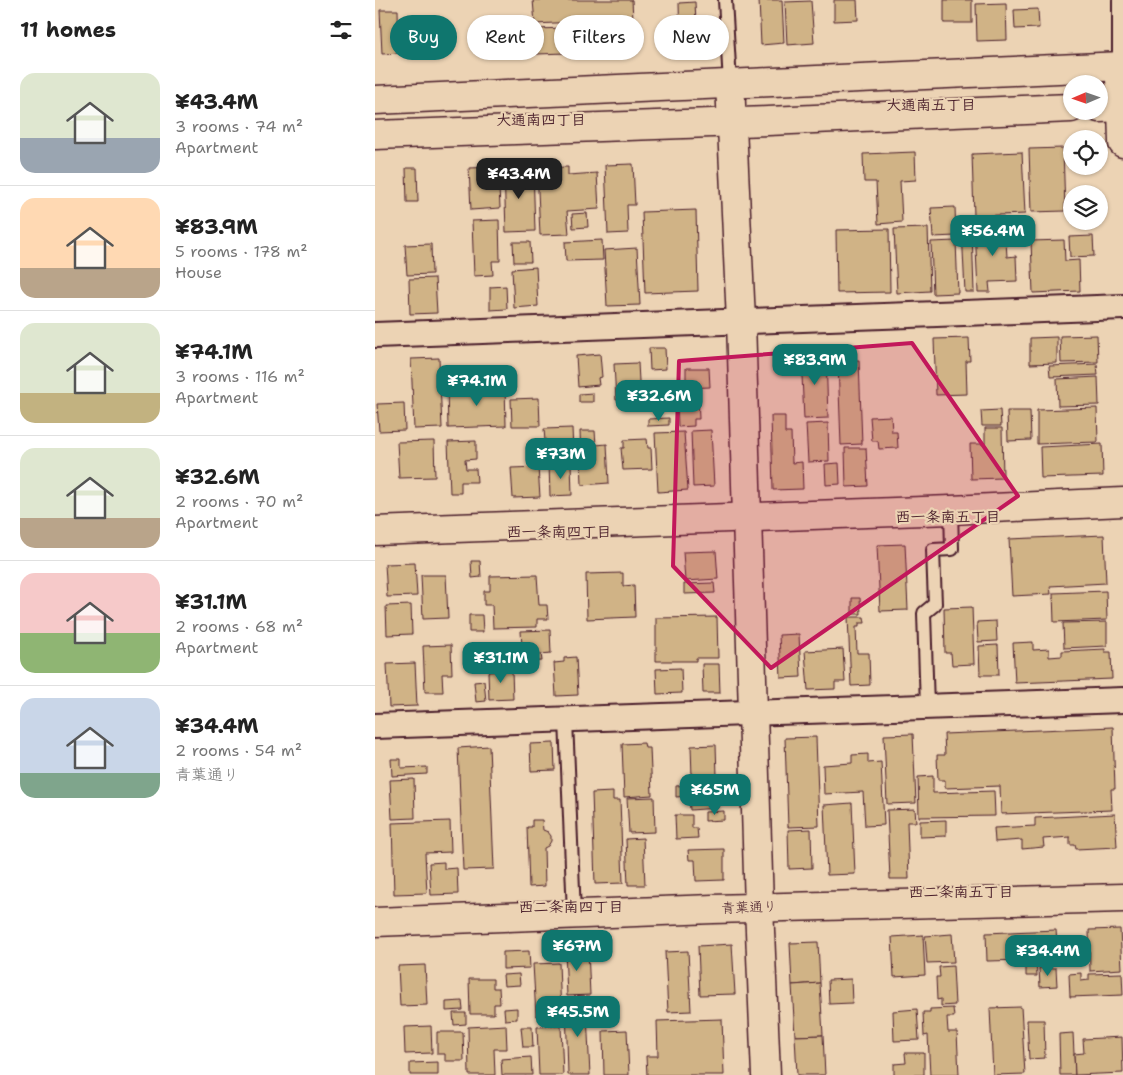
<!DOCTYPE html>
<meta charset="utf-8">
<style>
:root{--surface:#fff;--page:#f6f6f6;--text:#222;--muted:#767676;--line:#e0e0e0;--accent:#0f766e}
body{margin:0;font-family:"Shantell Sans","Klee One",sans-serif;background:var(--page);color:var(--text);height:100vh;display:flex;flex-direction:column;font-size:19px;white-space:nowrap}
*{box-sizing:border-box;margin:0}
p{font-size:16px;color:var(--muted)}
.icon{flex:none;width:28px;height:28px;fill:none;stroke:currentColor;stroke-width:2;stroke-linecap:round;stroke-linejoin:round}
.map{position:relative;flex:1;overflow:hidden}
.sheet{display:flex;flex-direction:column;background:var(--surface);width:375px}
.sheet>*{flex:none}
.hud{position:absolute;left:15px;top:15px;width:475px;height:45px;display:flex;gap:10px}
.needle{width:32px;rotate:268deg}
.fabs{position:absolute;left:688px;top:75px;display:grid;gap:10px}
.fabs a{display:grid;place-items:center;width:45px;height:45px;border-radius:50%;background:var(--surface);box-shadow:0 1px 4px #0004;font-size:25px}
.price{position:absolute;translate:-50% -42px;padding:0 11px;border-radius:10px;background:var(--accent);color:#fff;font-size:16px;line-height:32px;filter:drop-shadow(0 1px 2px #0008)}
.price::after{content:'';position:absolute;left:50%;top:30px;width:15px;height:11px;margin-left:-8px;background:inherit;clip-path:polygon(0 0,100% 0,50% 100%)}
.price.active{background:#222;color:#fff}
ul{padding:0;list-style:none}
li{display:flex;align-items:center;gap:15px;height:125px;padding:0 20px}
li+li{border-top:1px solid var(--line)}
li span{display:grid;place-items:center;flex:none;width:140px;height:100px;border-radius:15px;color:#555}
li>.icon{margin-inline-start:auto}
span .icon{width:60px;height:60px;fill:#fffc;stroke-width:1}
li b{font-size:21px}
h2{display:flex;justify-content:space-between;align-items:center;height:60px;padding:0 20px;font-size:21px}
.pill{padding:0 18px;border-radius:22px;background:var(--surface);box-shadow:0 1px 4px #0004;font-size:18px;line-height:45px}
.pill.active{background:var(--accent);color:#fff}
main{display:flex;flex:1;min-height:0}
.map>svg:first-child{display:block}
.building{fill:#d0b386;stroke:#4a1f2b}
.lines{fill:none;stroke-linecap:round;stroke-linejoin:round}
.lane-casing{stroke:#4a1f2b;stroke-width:16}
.street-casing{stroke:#4a1f2b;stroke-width:28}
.secondary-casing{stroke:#4a1f2b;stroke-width:31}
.lane{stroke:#ecd3b4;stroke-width:12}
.street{stroke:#ecd3b4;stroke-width:24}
.secondary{stroke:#ecd3b4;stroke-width:28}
.marked{fill:#c2185b;fill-opacity:0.2;stroke:#c2185b;stroke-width:4;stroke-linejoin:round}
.labels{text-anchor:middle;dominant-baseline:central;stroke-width:4.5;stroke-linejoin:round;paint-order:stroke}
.street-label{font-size:14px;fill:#4a1f2b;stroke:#ecd3b4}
.neighbourhood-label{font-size:15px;font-weight:bold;fill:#4a1f2b;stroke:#ecd3b4}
</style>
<main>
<section class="sheet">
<h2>11 homes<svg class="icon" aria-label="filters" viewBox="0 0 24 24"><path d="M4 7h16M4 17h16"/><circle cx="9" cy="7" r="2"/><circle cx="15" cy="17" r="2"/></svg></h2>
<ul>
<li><span style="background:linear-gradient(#dfe7d0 65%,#9aa5b1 0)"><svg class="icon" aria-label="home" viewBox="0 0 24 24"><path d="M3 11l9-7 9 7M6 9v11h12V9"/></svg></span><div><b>¥43.4M</b><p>3 rooms · 74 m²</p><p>Apartment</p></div></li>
<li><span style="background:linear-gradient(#ffd9b3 70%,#b9a48a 0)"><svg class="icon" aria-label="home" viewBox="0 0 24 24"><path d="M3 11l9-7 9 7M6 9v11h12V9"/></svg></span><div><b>¥83.9M</b><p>5 rooms · 178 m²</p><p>House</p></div></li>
<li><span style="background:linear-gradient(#dfe7d0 70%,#c2b280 0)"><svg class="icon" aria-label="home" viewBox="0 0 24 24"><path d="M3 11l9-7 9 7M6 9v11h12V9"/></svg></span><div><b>¥74.1M</b><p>3 rooms · 116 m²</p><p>Apartment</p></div></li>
<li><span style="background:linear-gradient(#dfe7d0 70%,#b9a48a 0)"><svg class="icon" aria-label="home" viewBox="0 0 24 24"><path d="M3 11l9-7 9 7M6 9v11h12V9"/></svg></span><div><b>¥32.6M</b><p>2 rooms · 70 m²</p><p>Apartment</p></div></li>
<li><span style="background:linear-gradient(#f6c9c9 60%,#8fb573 0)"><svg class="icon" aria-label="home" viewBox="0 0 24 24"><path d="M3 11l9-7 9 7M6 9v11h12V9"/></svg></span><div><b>¥31.1M</b><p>2 rooms · 68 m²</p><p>Apartment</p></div></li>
<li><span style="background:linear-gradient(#c9d6e8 75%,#7fa58c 0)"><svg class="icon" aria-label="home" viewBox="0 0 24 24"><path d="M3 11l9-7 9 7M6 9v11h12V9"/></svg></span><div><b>¥34.4M</b><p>2 rooms · 54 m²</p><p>青葉通り</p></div></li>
</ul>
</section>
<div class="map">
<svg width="748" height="1075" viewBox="0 0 748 1075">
<rect width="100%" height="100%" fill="#ecd3b4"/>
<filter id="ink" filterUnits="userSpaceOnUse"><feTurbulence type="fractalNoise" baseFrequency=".02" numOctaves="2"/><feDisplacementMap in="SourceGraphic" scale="10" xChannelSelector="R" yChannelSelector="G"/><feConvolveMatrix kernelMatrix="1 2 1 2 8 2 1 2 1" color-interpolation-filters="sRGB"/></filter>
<g filter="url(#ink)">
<g class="building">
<polygon points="158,0 257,0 258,19 160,24"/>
<polygon points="384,0 407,0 409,43 386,45"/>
<polygon points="459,0 482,0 483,20 459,21"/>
<rect x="569" y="0" width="28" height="23"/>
<polygon points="436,1 439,43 412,45 410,2"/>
<polygon points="320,2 322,44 305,44 304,3"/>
<polygon points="631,3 632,40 602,41 601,4"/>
<polygon points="663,9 664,28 640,29 639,10"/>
<polygon points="5,10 23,10 24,53 7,54"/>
<polygon points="220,27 221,52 162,54 161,29"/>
<polygon points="688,148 690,211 656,212 654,149"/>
<polygon points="540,152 541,180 525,181 527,222 503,224 501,182 489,182 488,154"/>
<polygon points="647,152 650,214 599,216 597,154"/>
<polygon points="258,164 260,205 252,205 253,233 233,234 230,165"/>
<polygon points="123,167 125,208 96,210 94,168"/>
<polygon points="193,167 193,175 222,173 224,209 192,211 194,234 165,235 162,168"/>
<polygon points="31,168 42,168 43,202 32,202"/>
<polygon points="158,168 160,231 131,232 129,169"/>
<polygon points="580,207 581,236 558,237 556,208"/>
<polygon points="321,210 323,291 270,293 267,212"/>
<polygon points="212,213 213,227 198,228 197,214"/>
<polygon points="124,220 125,261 117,261 118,275 99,276 97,221"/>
<polygon points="630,225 632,257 641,256 642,281 614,282 615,292 603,292 600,227"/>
<polygon points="553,228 555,291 522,293 519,229"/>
<polygon points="514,229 515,292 462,293 461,230"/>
<polygon points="587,230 597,230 599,292 590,292"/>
<polygon points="718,236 719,256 695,257 694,237"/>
<polygon points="227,240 228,260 191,261 190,242"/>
<polygon points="689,240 690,261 704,260 705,291 658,293 656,241"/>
<polygon points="581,241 583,293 558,294 556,242"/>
<polygon points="138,242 155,242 156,262 139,262"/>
<polygon points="56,244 57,274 32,275 30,245"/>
<polygon points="262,248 265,305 232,306 229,250"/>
<polygon points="161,267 163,306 139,308 137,269"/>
<polygon points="60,278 62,313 35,314 34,279"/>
<polygon points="131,286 132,309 115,310 115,287"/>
<polygon points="722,335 723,362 686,363 685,336"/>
<polygon points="682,337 682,363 655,364 655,338"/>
<polygon points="594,338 595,361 591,361 592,394 561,395 559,339"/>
<polygon points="274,348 290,348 291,369 275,370"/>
<polygon points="451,353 453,418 429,419 426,354"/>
<polygon points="225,354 227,377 223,378 224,385 203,387 201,356"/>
<polygon points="64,358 67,428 39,429 36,359"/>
<polygon points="484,360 487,444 466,445 463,361"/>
<polygon points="263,363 265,399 241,400 239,364"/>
<polygon points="722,364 723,375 675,377 674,366"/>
<polygon points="311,368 334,368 335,387 311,388"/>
<polygon points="723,377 724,405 683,406 682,379"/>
<polygon points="130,386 131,426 73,428 72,388"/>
<polygon points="218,393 218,402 204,402 204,394"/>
<polygon points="323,394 324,419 319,419 319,426 303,427 302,401 309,401 308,395"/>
<polygon points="164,398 165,426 137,426 136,399"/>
<polygon points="29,403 30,430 4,431 2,404"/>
<polygon points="722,408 723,442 662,444 662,410"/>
<polygon points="625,410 626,426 607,426 606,411"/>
<polygon points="632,411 655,411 656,440 633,441"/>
<polygon points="396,416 410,416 410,433 416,433 417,463 427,462 428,489 398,490"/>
<polygon points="516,416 517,432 522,432 523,448 504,449 503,441 497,441 495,417"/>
<polygon points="294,418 294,425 273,426 273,419"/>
<polygon points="453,423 454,461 433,462 431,424"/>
<polygon points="197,428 198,452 171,453 169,429"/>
<polygon points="610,428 627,428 628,478 596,479 595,444 610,444"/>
<polygon points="336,430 339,486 318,487 316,431"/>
<polygon points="205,431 220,431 221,445 232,444 234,483 207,485"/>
<polygon points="309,432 313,490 283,492 280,433"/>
<polygon points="272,439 273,448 276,448 277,469 248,470 246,448 249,448 249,440"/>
<polygon points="59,441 60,477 24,478 22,442"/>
<polygon points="101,441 101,459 90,460 91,469 101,469 102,482 86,482 86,493 75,493 73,442"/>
<polygon points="727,444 728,476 666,478 665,447"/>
<polygon points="470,448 491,448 493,486 471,487"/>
<polygon points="196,463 197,495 175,496 174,464"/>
<polygon points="464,463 465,484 451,485 450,464"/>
<polygon points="163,467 165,497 138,498 136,468"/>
<polygon points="729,535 731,583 675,586 676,594 637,596 634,539"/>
<polygon points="530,544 533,610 505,611 502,545"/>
<polygon points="341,551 343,579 310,581 308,552"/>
<polygon points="96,561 105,561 106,577 97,578"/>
<polygon points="40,563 42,596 12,597 10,564"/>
<polygon points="248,573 248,586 259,585 260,617 212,619 211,574"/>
<polygon points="46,575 71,575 73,618 48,619"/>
<polygon points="162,575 164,605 172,605 173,619 162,619 162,627 118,628 117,605 109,605 109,591 115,591 115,576"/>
<polygon points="339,583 340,593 309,594 309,584"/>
<polygon points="731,591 732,620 679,622 678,593"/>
<polygon points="477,598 485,598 486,614 477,614"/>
<polygon points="36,605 37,634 12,635 11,606"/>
<polygon points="597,607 599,664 577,665 576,653 570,653 569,608"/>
<polygon points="94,615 107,615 108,632 94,632"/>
<polygon points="342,617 343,658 321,658 321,661 281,661 281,618"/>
<polygon points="473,617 489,617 490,623 484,623 484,627 481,627 482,653 494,653 495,685 476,686"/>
<polygon points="621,621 622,641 603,642 602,622"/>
<polygon points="732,622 732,646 689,648 688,623"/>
<polygon points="175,630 176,653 166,654 167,661 148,662 146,631"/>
<polygon points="424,634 426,677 406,678 404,635"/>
<polygon points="658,642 658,650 674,649 674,657 687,656 687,651 730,649 730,652 736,652 737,679 640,683 638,643"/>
<polygon points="76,645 77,674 67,674 68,692 50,692 48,646"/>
<polygon points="623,645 624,675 605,675 604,646"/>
<polygon points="468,649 470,682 460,682 460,689 433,690 430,651"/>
<polygon points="201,657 203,695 181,696 179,663 189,662 189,658"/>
<polygon points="40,663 42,706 14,707 12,664"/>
<polygon points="327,664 344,664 345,693 328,693"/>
<polygon points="123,665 133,665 133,671 137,671 138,699 114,700 113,672 123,671"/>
<polygon points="306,668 307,693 282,694 281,669"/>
<polygon points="109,681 111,701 101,702 99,682"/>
<polygon points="738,727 740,789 736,789 737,810 626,814 625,786 570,788 570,780 563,780 562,755 570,755 569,734"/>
<polygon points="538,734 541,803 512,804 509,735"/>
<polygon points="441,737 444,826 413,827 410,738"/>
<polygon points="179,743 180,770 156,771 155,744"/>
<polygon points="269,743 270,748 275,748 277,795 249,797 247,744"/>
<polygon points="341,745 342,776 317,777 316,746"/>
<polygon points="114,746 119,869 88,870 83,748"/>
<polygon points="493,754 493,763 506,762 509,825 490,826 488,792 449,794 448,765 477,763 477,755"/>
<polygon points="16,759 26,759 26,768 52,767 52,774 17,776"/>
<polygon points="558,776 558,793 619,791 620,816 544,817 543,777"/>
<polygon points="39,779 40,818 17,819 15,780"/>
<polygon points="341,783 343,808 315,810 314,796 301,797 301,786"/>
<polygon points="238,792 238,800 245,800 248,883 220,884 217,793"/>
<polygon points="279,797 280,832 254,833 252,798"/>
<polygon points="477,803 480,874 452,875 449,805"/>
<polygon points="540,809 541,822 532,822 534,879 515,879 512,810"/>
<polygon points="349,811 349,820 330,821 330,812"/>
<polygon points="740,814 742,847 701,849 700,845 695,845 695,837 668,839 669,847 647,849 647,840 620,842 619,828 660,826 660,818"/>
<polygon points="300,815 317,815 317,828 322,828 323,838 301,839"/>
<polygon points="157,820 167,820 168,830 173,832 176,836 176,841 173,846 169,848 170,886 154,887 152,827 157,827"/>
<polygon points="571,820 571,836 545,837 545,821"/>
<polygon points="75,821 76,852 50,853 52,893 19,894 17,823"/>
<polygon points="436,829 437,868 414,869 413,830"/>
<polygon points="268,838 270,885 253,885 251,839"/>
<polygon points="349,849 349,880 321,881 320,860 314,860 313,850"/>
<polygon points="69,862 69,869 82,868 83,894 56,895 54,863"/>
<polygon points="745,929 747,969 715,971 714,930"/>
<polygon points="681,930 683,958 661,959 662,976 651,976 651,960 612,961 611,933"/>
<polygon points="577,934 579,962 552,963 550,936"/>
<polygon points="548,935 550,975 519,977 517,937"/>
<polygon points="443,942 445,983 417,985 415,943"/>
<polygon points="357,944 360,994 325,995 323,946"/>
<polygon points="213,949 215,995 192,996 190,950"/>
<polygon points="154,951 155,968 128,969 128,952"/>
<polygon points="313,951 316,1011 293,1012 290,952"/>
<polygon points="184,963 186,1015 161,1016 158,964"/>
<polygon points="50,965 52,1005 25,1006 23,966"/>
<polygon points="578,966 580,1005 566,1006 566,999 562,1000 561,977 565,977 564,967"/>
<polygon points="664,968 681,968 682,986 665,987"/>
<polygon points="706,973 706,981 714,980 714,974 747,973 748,995 695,997 694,974"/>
<polygon points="144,974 145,985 129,986 128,975"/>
<polygon points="94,979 118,979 118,988 124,988 125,1004 119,1004 119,1014 95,1014"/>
<polygon points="476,979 477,1003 454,1004 453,980"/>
<polygon points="445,983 448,1035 420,1036 417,985"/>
<polygon points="87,1001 88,1010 71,1011 71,1002"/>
<polygon points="219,1003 220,1014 212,1014 215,1075 193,1075 191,1004"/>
<polygon points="646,1007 650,1074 618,1075 615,1008"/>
<polygon points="142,1008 142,1019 130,1020 129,1009"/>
<polygon points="578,1008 579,1017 572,1017 573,1032 582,1032 584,1075 555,1075 553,1035 549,1036 548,1012 555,1012 555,1009"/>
<polygon points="542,1009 544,1040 519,1041 518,1011"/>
<polygon points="78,1013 91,1013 91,1024 79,1025"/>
<polygon points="347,1019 349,1075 272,1075 271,1056 283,1056 282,1021"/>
<polygon points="652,1020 669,1020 670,1058 654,1059"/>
<polygon points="131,1025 132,1049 119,1049 120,1075 94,1075 93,1027"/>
<polygon points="56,1026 57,1053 30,1054 29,1027"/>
<polygon points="186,1026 188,1075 164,1075 162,1027"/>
<polygon points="146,1027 157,1027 158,1047 148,1047"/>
<polygon points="252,1030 254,1075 229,1075 228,1031"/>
<polygon points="62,1032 88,1032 89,1061 70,1061 70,1054 62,1054"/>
<polygon points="698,1033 700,1075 685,1075 684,1034"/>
<polygon points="448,1035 450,1075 422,1075 420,1036"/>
<polygon points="747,1037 748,1073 700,1075 699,1054 709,1053 708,1039"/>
<polygon points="530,1053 549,1053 549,1075 519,1075 519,1064 531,1063"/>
<polygon points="156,1057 157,1075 127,1075 126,1059"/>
<polygon points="63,1062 63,1075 35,1075 35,1063"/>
</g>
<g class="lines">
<defs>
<g id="lane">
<polyline points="350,0 355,83"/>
<polyline points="744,0 744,66"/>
<polyline points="552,707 549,613 560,604 558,550 577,549 576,510"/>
<polyline points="191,720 199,914"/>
</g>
<g id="street">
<polyline points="0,335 748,307"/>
<polyline points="0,726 748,700"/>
</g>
<g id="secondary">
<polyline points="744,66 747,107 748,143"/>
<polyline points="355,83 366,321 384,907 391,1075"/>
<polyline points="0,100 748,66"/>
<polyline points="724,108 748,107"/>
<polyline points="0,135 393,121 696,108"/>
<polyline points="0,531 576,510 748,502"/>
<polyline points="0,922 338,909 748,898"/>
</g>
</defs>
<use href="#lane" class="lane-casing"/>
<use href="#street" class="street-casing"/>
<use href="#secondary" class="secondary-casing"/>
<use href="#lane" class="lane"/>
<use href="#street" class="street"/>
<use href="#secondary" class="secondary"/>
</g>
</g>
<path class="marked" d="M537,343L643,496L396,668L298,566L304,361Z"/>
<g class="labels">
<g class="street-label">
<text transform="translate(374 907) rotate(-2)">青葉通り</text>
</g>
<g class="neighbourhood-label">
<text x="556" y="105">大通南五丁目</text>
<text x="166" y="120">大通南四丁目</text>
<text x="573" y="517">西一条南五丁目</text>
<text x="184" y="532">西一条南四丁目</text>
<text x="586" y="892">西二条南五丁目</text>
<text x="196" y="907">西二条南四丁目</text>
</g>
</g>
</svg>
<div class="fabs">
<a><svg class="needle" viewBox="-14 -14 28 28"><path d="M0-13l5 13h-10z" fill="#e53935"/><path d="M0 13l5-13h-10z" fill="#767676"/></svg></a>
<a><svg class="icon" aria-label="locate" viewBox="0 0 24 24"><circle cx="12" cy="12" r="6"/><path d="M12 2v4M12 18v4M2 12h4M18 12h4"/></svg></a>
<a><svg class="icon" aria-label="layers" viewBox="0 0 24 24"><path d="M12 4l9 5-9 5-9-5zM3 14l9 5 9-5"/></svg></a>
</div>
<b class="price active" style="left:144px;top:200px">¥43.4M</b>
<b class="price" style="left:618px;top:257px">¥56.4M</b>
<b class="price" style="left:440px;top:386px">¥83.9M</b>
<b class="price" style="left:102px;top:407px">¥74.1M</b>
<b class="price" style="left:284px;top:422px">¥32.6M</b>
<b class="price" style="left:186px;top:480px">¥73M</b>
<b class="price" style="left:126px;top:684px">¥31.1M</b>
<b class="price" style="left:340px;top:816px">¥65M</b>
<b class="price" style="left:202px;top:972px">¥67M</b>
<b class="price" style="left:673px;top:977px">¥34.4M</b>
<b class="price" style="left:203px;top:1038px">¥45.5M</b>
<div class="hud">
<a class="pill active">Buy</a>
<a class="pill">Rent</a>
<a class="pill">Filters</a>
<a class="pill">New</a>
</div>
</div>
</main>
